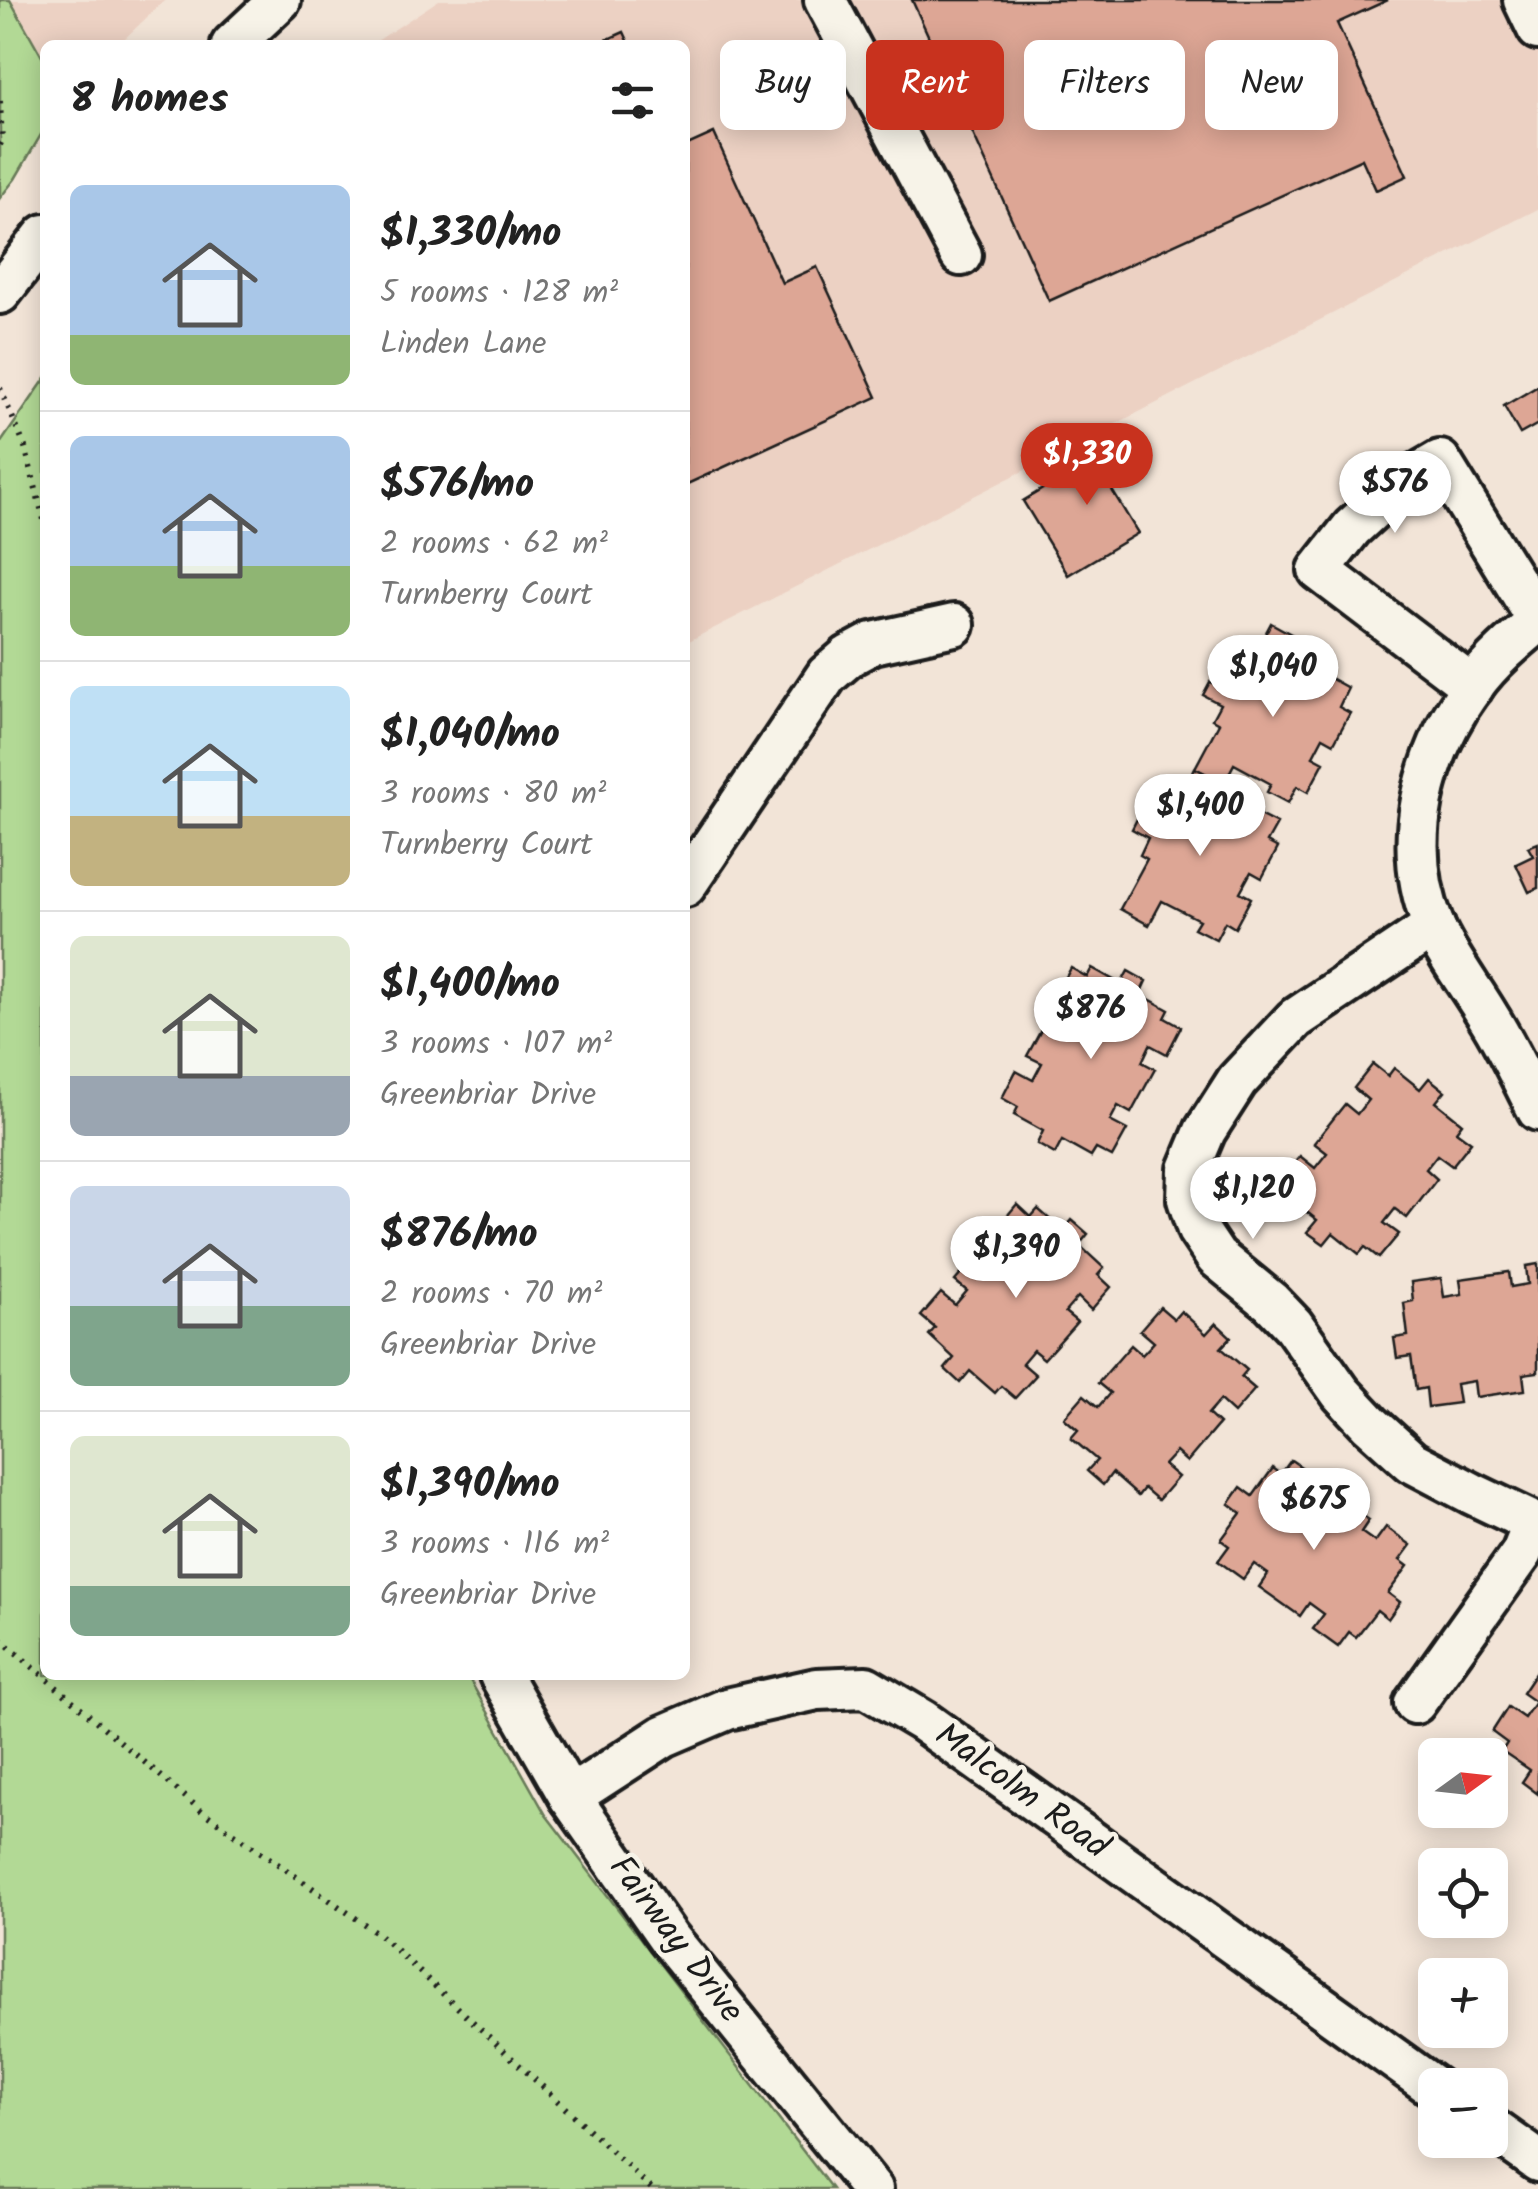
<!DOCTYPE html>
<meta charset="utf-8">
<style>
:root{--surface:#fff;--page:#f6f6f6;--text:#222;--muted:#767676;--line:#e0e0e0;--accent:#c8321e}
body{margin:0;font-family:Kalam,sans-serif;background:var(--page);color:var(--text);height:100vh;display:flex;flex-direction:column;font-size:38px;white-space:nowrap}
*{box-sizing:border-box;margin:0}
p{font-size:32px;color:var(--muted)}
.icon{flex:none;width:55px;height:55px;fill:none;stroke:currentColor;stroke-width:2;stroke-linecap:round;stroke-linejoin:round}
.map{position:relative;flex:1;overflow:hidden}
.sheet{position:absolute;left:40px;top:40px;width:650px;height:1640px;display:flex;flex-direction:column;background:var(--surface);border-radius:15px;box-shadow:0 5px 25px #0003}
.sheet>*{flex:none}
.top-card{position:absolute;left:720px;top:40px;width:668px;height:90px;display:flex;gap:20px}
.needle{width:65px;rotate:75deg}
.controls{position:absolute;left:1418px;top:1738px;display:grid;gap:20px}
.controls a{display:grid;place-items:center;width:90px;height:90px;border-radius:15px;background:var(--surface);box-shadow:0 5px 25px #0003;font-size:50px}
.price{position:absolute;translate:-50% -85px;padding:0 22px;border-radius:35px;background:#fff;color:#222;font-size:32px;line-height:65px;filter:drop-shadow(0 2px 5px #0008)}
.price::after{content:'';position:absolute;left:50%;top:60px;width:30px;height:22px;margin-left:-15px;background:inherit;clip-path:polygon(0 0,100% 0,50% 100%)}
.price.active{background:var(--accent);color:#fff}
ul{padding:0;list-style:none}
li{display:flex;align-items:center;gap:30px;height:250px;padding:0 30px}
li+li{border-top:2px solid var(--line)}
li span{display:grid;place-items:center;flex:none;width:280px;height:200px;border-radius:15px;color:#555}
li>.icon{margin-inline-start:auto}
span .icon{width:120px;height:120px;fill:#fffc;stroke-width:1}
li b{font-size:42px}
h2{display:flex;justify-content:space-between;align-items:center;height:120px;padding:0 30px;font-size:42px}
.tag{padding:0 35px;border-radius:15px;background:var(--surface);box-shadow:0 5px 25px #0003;font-size:35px;line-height:90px}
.tag.active{background:var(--accent);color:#fff}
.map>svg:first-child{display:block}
.built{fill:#ecd1c3}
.green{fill:#b2d995;stroke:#677a58;stroke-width:2.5}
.building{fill:#dda695;stroke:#1c1c1c;stroke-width:2.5}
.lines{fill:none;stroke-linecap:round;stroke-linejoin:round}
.minor-casing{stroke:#1c1c1c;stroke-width:48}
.path{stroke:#1c1c1c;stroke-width:6;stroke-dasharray:2.5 8;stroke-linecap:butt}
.minor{stroke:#f7f3e8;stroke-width:40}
.labels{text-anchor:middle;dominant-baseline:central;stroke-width:9;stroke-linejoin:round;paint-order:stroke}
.street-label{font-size:35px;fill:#1c1c1c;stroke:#f7f3e8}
</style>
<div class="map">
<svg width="1538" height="2189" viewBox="0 0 1538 2189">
<rect width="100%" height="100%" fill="#f2e4d7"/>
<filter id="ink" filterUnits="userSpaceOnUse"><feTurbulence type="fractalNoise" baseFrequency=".01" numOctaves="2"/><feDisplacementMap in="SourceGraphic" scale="20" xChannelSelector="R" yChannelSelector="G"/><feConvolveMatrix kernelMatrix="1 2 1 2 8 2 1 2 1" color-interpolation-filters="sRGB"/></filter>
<g filter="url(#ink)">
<g class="built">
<polygon points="10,0 165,0 118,45 45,45 45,62"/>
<polygon points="439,0 1538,0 1538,209 685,643 685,45 371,45"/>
</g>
<g class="green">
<polygon points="0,0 10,0 45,62 45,128 15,179 0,198"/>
<polygon points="45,379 45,1675 467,1675 546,1815 832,2189 0,2189 0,444"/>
</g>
<g class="building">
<polygon points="912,0 1388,0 1337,23 1407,176 1376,190 1362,159 1049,301"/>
<polygon points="624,32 630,45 595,45"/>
<polygon points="714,133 782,283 817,267 877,397 685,485 685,146"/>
<polygon points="1538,386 1538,424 1520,434 1504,406"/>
<polygon points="1133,434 1148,458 1107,482 1138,533 1068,575 1023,501"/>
<polygon points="1271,623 1300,639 1286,665 1323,685 1328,677 1348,688 1339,707 1350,713 1334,743 1323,737 1313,756 1324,762 1308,792 1297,786 1288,803 1267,792 1271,784 1234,764 1224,783 1195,768 1219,723 1212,719 1220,704 1203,695 1210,682 1226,690 1235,674 1242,678"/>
<polygon points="1195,768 1224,783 1214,801 1251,821 1255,813 1277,824 1267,842 1278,848 1262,878 1251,872 1240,892 1251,898 1235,928 1225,922 1216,939 1194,928 1199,920 1162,901 1149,925 1120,909 1147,859 1140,855 1148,838 1132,829 1138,817 1155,826 1164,811 1170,814"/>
<polygon points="1538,843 1538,888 1529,892 1516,864 1533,856 1528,847"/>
<polygon points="1071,968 1087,977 1092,968 1121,984 1128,971 1146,981 1140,994 1169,1010 1165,1018 1181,1027 1167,1054 1150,1045 1142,1062 1155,1069 1131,1113 1118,1106 1110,1121 1127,1130 1112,1157 1096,1149 1091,1157 1062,1141 1055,1154 1037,1144 1043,1131 1014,1115 1018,1107 1002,1098 1016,1071 1033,1080 1042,1063 1027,1056 1051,1012 1064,1019 1073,1003 1056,995"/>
<polygon points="1373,1064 1388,1076 1394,1068 1420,1089 1429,1078 1445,1091 1436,1102 1462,1123 1456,1131 1471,1142 1452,1166 1437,1155 1426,1169 1437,1179 1407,1218 1395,1209 1384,1223 1399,1234 1379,1258 1365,1247 1359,1254 1333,1233 1324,1244 1307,1232 1317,1220 1290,1199 1297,1191 1281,1180 1300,1156 1315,1168 1327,1153 1314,1143 1345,1104 1357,1114 1368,1100 1354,1088"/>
<polygon points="1017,1204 1031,1217 1038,1209 1063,1231 1072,1220 1088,1234 1079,1245 1104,1268 1098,1275 1111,1287 1091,1310 1078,1297 1065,1312 1077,1322 1044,1359 1033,1350 1022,1363 1036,1375 1015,1398 1001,1386 995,1393 970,1371 960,1383 945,1369 954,1358 929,1335 935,1328 921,1316 941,1293 955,1305 967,1291 955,1281 988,1243 999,1253 1011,1240 997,1228"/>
<polygon points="1538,1264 1538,1372 1523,1374 1525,1390 1476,1397 1474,1381 1456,1384 1459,1403 1428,1407 1426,1388 1416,1390 1411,1356 1397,1358 1394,1338 1408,1336 1404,1303 1413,1301 1411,1282 1441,1278 1444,1297 1462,1294 1460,1279 1509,1272 1511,1287 1528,1284 1526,1266"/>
<polygon points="1160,1307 1174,1319 1181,1311 1206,1334 1216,1323 1231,1337 1221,1348 1247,1370 1241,1377 1255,1389 1234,1413 1220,1400 1208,1414 1219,1424 1187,1462 1176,1452 1164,1465 1178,1477 1158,1500 1144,1488 1138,1496 1112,1473 1103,1485 1087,1471 1097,1460 1071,1438 1078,1430 1064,1418 1084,1395 1098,1407 1110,1393 1098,1383 1131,1345 1142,1355 1154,1342 1140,1330"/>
<polygon points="1291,1460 1316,1477 1305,1492 1320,1503 1329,1491 1369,1520 1361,1532 1375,1542 1386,1527 1411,1545 1400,1560 1408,1566 1388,1593 1400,1602 1388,1619 1377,1610 1356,1637 1349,1632 1338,1647 1313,1629 1324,1614 1309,1603 1300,1616 1259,1587 1268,1574 1254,1564 1243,1579 1218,1561 1229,1546 1221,1540 1241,1513 1229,1504 1241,1487 1253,1496 1273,1468 1281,1474"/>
<polygon points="1538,1669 1538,1794 1522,1782 1530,1770 1502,1751 1507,1743 1492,1732 1508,1707 1524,1718 1535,1702 1522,1693"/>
</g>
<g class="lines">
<defs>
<g id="minor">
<polyline points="825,0 961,255"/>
<polyline points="1524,0 1538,29"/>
<polyline points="232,45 280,0"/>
<polyline points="0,293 45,235"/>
<path d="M1538,622C1515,641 1491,661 1473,686C1423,754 1400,844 1433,924C1444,952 1472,989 1488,1016C1507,1046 1522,1079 1538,1110"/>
<polyline points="1473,687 1319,570 1352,528 1399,485 1440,461 1538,620"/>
<polyline points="685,886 827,675 849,656 873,643 954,625"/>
<polyline points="1434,926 1295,1019 1237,1081 1205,1131 1189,1169 1188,1199 1198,1230 1216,1257 1271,1302 1293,1325 1341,1393 1370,1424 1412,1462 1471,1493 1538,1525"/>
<polyline points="500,1675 570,1797 668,1937 872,2189"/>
<polyline points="1415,1703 1522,1553 1534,1523"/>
<polyline points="570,1797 664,1736 727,1709 817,1689 866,1687 923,1721 1435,2088"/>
<polyline points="1490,2127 1538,2161"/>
</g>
</defs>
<use href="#minor" class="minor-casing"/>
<g class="path">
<polyline points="0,101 2,141 0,145"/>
<polyline points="0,388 25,447 45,524"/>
<polyline points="0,1639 203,1812 380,1935 652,2189"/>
</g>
<use href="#minor" class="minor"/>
</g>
</g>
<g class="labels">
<g class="street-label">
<text transform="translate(1021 1792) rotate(36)">Malcolm Road</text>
<text transform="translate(675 1940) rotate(53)">Fairway Drive</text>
</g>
</g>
</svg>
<div class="controls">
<a><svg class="needle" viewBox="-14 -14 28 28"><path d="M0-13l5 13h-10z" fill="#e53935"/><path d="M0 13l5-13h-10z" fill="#767676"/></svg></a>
<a><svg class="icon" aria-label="locate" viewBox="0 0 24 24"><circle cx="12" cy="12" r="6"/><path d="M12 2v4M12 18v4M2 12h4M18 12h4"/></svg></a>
<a>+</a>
<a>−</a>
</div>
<b class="price active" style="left:1087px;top:508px">$1,330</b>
<b class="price" style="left:1395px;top:536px">$576</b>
<b class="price" style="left:1273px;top:720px">$1,040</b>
<b class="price" style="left:1200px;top:859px">$1,400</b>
<b class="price" style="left:1091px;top:1062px">$876</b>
<b class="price" style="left:1253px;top:1242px">$1,120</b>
<b class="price" style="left:1016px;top:1301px">$1,390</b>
<b class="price" style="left:1314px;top:1553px">$675</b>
<div class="top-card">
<a class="tag">Buy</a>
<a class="tag active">Rent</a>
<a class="tag">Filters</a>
<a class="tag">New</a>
</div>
<section class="sheet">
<h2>8 homes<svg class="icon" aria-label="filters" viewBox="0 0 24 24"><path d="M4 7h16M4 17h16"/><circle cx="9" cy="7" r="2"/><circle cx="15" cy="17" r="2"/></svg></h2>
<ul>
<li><span style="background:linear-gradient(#a9c7e8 75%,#8fb573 0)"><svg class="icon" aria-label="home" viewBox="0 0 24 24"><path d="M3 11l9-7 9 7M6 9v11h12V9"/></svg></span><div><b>$1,330/mo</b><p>5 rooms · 128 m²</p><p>Linden Lane</p></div></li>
<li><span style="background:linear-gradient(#a9c7e8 65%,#8fb573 0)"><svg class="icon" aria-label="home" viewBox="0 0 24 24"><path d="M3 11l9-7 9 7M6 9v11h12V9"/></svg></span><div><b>$576/mo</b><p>2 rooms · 62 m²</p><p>Turnberry Court</p></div></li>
<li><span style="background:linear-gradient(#bfe0f5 65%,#c2b280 0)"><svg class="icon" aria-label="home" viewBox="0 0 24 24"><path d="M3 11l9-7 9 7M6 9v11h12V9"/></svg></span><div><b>$1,040/mo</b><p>3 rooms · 80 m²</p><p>Turnberry Court</p></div></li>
<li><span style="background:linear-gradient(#dfe7d0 70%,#9aa5b1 0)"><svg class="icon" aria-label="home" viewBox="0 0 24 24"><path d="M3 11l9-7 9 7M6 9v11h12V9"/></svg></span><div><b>$1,400/mo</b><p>3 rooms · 107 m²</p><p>Greenbriar Drive</p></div></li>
<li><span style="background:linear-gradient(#c9d6e8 60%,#7fa58c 0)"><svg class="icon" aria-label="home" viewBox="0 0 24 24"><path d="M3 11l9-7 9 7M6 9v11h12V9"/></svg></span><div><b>$876/mo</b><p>2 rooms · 70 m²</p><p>Greenbriar Drive</p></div></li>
<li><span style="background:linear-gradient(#dfe7d0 75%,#7fa58c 0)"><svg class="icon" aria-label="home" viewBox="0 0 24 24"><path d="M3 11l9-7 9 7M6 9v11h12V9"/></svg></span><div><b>$1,390/mo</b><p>3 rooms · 116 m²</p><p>Greenbriar Drive</p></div></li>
</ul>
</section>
</div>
